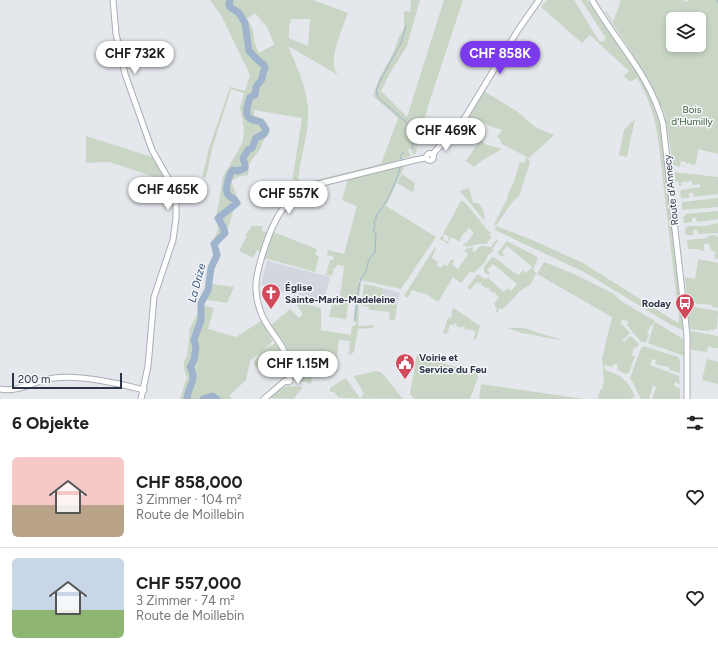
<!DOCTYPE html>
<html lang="de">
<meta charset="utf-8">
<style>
:root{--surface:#fff;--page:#f6f6f6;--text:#222;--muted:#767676;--line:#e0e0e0;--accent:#7c3aed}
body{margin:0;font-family:Figtree,sans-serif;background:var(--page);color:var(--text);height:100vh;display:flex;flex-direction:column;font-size:15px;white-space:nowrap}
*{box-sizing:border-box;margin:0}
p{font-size:13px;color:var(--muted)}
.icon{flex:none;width:22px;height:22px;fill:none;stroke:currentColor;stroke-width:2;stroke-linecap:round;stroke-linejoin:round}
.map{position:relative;height:399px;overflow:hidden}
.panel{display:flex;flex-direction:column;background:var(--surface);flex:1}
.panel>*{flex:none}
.buttons{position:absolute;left:666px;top:12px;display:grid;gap:8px}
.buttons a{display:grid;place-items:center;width:40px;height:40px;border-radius:6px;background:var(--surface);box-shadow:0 2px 6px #0003;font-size:20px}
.scale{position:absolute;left:12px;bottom:10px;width:110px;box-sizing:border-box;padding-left:4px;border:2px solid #2b3445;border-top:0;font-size:11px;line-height:14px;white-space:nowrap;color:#2b3445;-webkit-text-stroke:3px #f4f6f9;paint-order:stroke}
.price{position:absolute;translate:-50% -34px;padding:0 9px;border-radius:14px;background:#fff;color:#222;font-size:13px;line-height:26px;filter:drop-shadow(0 1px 2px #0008)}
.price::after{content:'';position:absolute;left:50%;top:24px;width:12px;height:9px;margin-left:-6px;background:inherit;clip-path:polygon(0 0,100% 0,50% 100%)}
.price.active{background:var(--accent);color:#fff}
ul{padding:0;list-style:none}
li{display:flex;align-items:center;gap:12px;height:100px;padding:0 12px}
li+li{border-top:1px solid var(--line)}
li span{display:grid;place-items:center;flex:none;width:112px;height:80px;border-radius:6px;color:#555}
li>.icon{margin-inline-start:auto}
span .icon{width:48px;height:48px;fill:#fffc;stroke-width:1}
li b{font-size:17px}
h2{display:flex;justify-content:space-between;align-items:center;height:48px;padding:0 12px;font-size:17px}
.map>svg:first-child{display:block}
.built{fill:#d2d6de}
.green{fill:#c9d6c5;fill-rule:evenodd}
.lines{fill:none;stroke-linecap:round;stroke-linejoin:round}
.stream{stroke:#9fb4cc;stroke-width:1}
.river{stroke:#9fb4cc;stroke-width:7}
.secondary-casing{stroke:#a9aeb7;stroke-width:7}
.secondary{stroke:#fff;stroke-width:5}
.labels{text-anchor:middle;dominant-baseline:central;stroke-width:3;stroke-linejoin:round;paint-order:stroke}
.park-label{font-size:10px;fill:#3f6138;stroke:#f4f6f9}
.street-label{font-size:10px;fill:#2b3445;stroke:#f4f6f9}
.poi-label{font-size:10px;font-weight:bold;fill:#2b3445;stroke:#f4f6f9;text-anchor:start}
.water-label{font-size:11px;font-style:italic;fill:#34527a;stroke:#f4f6f9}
</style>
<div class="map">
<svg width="718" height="399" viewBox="0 0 718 399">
<rect width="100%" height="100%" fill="#e4e7ec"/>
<g class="built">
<polygon points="267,261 330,277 324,300 307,296 307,297 296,294 296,296 274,290 274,288 261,284"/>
<polygon points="383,288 400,293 397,305 385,302 381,297"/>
</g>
<g class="green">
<path d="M210,0H313L348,13C343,28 326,62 338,75L288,46C298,69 310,94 308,120C307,142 298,164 298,186L316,180L381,164L398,118L373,96L378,81L394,51L398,39L404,28V11L410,12L411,0H420L407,46L390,73L381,91L407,117L444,0H463L429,103L415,155L412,153L411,149H408L411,156L396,161V163L316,181L299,189L295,190L296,180H293V176L302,118L254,110V116C263,118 269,122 270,132L267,136L265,137L260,149L249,164L248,175L240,176L231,181L238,199V204L233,212L226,235L215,246L213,245L211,242C217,235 220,228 216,219L223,176L238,151L243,141L244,128L240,108L244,93L231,89L212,149L206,178L202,177L209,148L230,87L245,91L250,75L222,17ZM255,13L267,27L273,42L275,44L259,53L254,41L253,29L247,19ZM291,19H310L308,46L289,38V27Z"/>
<path d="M547,0H574L599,41L603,42L606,37L603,34L581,0H587L639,75L653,101L658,115L662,133L682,310L683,330L671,325L586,273L495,230L496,226L494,224L508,197L507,196L513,184L520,162L524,163L527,157L529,160L530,163L519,196L512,202L496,226L530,239L583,263L678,323L679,319L658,138C655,116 648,97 637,78L630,82L624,76L629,71L590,35L582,43L541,7Z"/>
<path d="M621,0H682L687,2L688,0H718V154L698,149L696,164L691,165V163L686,164V162L681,161L679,168L678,166L673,165L665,116L662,107L660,108C647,72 625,43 605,12L606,11L613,22ZM673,19H699V45H673Z"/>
<polygon points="484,91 518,112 535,127 554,135 529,158 502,144 500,141 501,140 497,137 502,130 490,126 481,121 479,125 468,118"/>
<polygon points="635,119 627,157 619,155 624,130"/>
<polygon points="86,136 152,157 167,181 109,162 86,163"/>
<polygon points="480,140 487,145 502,149 481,161 474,167 466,161"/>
<polygon points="405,165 386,206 436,237 401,289 360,280 358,283 361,284 358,303 359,308 358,326 374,325 373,328 358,329 354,352 349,355 350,341 339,340 337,358 327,357 326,360 315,358 311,384 297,380 294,378 291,369 290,359 286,349 271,325 290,309 299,318 303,314 294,301 321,308 321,330 351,335 352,326 355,326 356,322 353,321 356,301 349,300 346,319 329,317 332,304 339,305 344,266 337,265 336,268 334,268 332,276 326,275 330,260 333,260 334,257 327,255 328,250 344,254 357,206 342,200 348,179"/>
<polygon points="674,172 718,177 718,194 694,197 693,193 689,193 689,198 681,198 680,191 682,190 700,187 700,184 692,185 692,181 681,182 681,186 679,186 678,181 675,182"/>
<polygon points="402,174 415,183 414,190 412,192 397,183"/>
<path d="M469,188L473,203H478C482,208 486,213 484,220L460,191Z"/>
<polygon points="718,198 718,207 682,210 682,203 683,202"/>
<path d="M461,201H463C474,211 480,223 491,233L489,234L492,237L486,244H478L468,247L463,245L464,243L466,244L474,233L469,228L461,237L460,242L451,237L449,241L448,240L449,237L444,234L442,236L444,237L443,240L449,242L448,244L440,239Z"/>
<polygon points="718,211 718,219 697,222 696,218 692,218 692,222 684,223 683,218 686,214"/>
<polygon points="718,223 718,233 698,234 697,230 693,230 694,235 686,235 685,229 688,226 706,226"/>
<polygon points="252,226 263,226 262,231 267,232 260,252 257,250 253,258 239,251 247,236 245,235"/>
<polygon points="273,232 317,249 315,255 319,256 315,272 264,258"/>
<polygon points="715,235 718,237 718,259 714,258 716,252 711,250 709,243 704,244 704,250 702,251 697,249 688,249 687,240 708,238 708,236"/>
<polygon points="496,240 498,241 492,249 494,251 488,255 485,262 474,273 470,271 461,283 453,277 438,302 428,295 412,290 408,298 404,296 435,247 436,248 432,258 438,262 436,265 441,268 444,264 447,266 452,259 454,261 452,265 458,269 468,254 465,251 466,249 474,247 472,250 475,252 480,246 491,247"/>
<path d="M507,241L534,255L538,258L533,269L536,273L531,284L520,291L503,309L500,308L497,313L496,312L497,308L495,307L494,303L499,297L495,294L496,292L493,293L489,290L490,288L488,287L487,289L481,285V282L480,284L477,282L470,290L467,288L478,274L484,279L488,278L504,292L508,288L511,291L517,284L493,264L487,270L490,273L488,275L484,272V267L492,257C502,260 508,271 519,275L523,270L526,273L532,267L507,246L502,252L504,255L502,257L497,253Z"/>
<polygon points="698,259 718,263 718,308 712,307 713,305 701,304 701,305 687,300 685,277 695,279"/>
<path d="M544,262L572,273L614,294L621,301L655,321L653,326L651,325L647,333L649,335L646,342H641L627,325L628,321L622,320L621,323L630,333L622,341L624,342L630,336L632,337L639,344L637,348L634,347L632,355L635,356L629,373L625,374L617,369L618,365L614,364L612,367L604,365L605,370C621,375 629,381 635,397L630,399H598L600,390H602L604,380L602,359L612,317L537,274Z"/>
<polygon points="212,284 234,287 227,303 204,299"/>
<polygon points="364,284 383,288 381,297 386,299 385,302 397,305 395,320 389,320 390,312 370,310 368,307 362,305"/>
<polygon points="202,305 214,308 208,329 236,337 261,321 273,341 264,349 276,343 286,361 284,371 282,371 280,373 269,365 268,366 266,365 262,370 254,366 254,361 260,353 250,361 246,380 229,396 233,399 180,399 185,383 187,378 184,369 184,361 187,356 190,328"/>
<polygon points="687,306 688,306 718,311 717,329 714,329 713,331 710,329 709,331 690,329"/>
<polygon points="454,308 480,326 476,339 473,340 476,332 471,330 471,328 470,330 464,329 465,326 463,326 462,328 456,326 457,324 455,323 454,325 450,325 447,334 443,333 448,318 452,317 451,312"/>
<polygon points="655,322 683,339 684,356 648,343"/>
<polygon points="507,328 524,328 565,341 522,333"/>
<polygon points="691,331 718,336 718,348 713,348 708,346 707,352 692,350 691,349 690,332"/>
<path d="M643,346L678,357L680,360V372L679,373L670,370L669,367L657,365L655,363L656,360L652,359L650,365L679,376L680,384L675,382L674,386L680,388V399H652L656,387L653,385L649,399H641C637,392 635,385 630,378L641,348Z"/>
<polygon points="417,354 428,358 428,359 477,373 478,377 470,399 414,399 410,393"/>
<polygon points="707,359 718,362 718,384 702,380"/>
<polygon points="377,371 382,373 403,399 340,398 352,387 360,398 364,394 354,376"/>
<polygon points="346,378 352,387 339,398 334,392 330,392 330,388"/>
<polygon points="481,384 584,399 479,399"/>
<polygon points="289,386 303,387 293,399 268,398 284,387"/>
</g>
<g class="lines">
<g class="stream">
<polyline points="717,0 718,3"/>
<polyline points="406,26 401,43 382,77 376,91 378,97 408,124"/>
<polyline points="411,129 413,141 412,149"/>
<polyline points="402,160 400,157 403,152"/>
<path d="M355,320C356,307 357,294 360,282C361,277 366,273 367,268C368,262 369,256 375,253L376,234L373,230L375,227L374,222L376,220V216C386,204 397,182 400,167"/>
</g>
<g class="river">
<path d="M187,399C188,385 198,381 190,367L194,360L196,347L194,340L201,320V303L208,290L211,268L217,255L214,244L225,233L223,227L218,218L237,203L234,199C221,194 228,182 231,172L233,170L238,171L245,168V165L243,158L248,150L252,148L256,138L264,134L266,130L261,122C258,121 254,121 251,119C243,116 248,103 250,97L255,95L256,87L262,79L263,73L265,69L264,65C258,61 254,56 249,51L245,23L239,13L230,7L229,5L230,0"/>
<polyline points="203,399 212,396 217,399"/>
</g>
<defs>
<g id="secondary">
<polyline points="113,0 116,34 125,74 152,150 173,187 176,204 176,218 173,240 154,297 148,366 141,399"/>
<path d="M592,0C616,42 651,76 663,124L687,335V399"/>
<circle cx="430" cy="157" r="3.5"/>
<polyline points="432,155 464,119 518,30 539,0"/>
<path d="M288,376C288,370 289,364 287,358C282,340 265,328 260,310C258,304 256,296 256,289C255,279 259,266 262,256C270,229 282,198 310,186L415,160L426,158"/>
<polyline points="285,381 288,382 290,381 290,378 288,376"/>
<path d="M0,389C19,393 35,380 54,378C79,375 119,383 144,390"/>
<polyline points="264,399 285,381"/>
</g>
</defs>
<use href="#secondary" class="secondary-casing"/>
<use href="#secondary" class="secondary"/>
</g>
<defs>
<symbol id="church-pin" viewBox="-11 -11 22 30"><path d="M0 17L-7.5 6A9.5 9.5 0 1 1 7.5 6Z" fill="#d1495b" stroke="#f4f6f9"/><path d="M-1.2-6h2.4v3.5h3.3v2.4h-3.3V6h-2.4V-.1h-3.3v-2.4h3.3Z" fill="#fff"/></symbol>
<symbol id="bus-pin" viewBox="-11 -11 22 30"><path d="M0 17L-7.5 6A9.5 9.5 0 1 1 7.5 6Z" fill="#d1495b" stroke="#f4f6f9"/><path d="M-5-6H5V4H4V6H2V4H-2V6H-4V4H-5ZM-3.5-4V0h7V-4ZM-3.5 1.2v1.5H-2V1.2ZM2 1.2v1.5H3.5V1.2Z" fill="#fff"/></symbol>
<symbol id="civic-pin" viewBox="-11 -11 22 30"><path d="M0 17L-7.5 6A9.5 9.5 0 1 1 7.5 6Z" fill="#d1495b" stroke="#f4f6f9"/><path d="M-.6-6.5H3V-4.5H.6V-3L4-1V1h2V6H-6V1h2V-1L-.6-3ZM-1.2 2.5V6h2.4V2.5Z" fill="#fff"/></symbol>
</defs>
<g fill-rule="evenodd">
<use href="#church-pin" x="260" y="282" width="22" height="30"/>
<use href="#bus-pin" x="674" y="292" width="22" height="30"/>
<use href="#civic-pin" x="394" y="352" width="22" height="30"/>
</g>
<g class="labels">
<g class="park-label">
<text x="692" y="109">Bois<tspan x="692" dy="12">d'Humilly</tspan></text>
</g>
<g class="street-label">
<text transform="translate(671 190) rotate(-96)">Route d'Annecy</text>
</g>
<g class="poi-label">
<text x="285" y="287">Église<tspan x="285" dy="12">Sainte-Marie-Madeleine</tspan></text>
<text x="671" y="303" text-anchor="end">Roday</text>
<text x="419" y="357">Voirie et<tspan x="419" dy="12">Service du Feu</tspan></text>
</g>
<g class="water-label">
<text transform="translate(197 283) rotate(-75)">La Drize</text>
</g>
</g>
</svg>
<div class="buttons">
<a><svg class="icon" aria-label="layers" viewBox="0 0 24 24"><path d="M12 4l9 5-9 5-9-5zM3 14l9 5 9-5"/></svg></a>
</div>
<div class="scale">200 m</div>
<b class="price" style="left:135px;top:75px">CHF 732K</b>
<b class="price active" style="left:500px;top:75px">CHF 858K</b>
<b class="price" style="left:446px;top:152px">CHF 469K</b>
<b class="price" style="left:168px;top:211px">CHF 465K</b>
<b class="price" style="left:289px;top:215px">CHF 557K</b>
<b class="price" style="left:298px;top:385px">CHF 1.15M</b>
</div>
<section class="panel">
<h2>6 Objekte<svg class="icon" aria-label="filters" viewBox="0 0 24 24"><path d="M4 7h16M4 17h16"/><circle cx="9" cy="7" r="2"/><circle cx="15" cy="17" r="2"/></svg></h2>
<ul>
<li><span style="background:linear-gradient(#f6c9c9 60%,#b9a48a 0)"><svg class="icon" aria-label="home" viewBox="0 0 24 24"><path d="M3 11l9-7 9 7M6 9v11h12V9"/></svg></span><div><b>CHF 858,000</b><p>3 Zimmer · 104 m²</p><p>Route de Moillebin</p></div><svg class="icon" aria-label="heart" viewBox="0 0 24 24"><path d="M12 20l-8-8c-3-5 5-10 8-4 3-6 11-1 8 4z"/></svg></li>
<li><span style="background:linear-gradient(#c9d6e8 65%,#8fb573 0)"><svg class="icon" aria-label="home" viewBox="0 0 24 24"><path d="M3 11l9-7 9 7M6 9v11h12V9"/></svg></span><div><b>CHF 557,000</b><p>3 Zimmer · 74 m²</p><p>Route de Moillebin</p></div><svg class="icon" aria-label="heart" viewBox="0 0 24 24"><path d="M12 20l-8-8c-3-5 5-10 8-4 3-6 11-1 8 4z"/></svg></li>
</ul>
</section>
